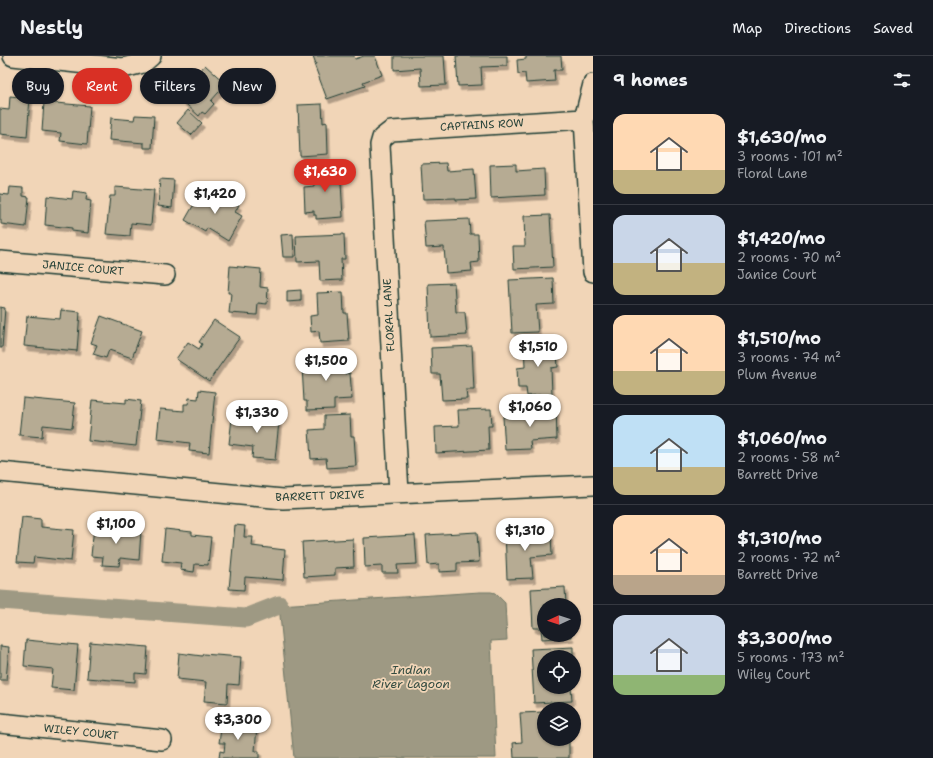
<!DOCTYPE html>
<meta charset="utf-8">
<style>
:root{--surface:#171b24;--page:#242831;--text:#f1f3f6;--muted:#9ea1a6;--line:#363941;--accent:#d93025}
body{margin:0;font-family:"Shantell Sans",sans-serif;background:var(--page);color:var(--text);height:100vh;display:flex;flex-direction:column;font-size:15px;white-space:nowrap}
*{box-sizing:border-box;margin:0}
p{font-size:13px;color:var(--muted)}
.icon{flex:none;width:22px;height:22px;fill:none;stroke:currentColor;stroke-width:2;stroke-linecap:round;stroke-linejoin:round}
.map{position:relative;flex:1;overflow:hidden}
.side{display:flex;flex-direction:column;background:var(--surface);width:340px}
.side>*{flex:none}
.guide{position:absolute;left:12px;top:12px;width:380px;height:36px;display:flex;gap:8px}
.needle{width:26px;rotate:267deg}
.fabs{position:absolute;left:537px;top:542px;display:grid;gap:8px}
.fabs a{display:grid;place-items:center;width:44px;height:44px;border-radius:50%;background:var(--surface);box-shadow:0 1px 3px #0004;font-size:20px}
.price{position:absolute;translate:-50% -34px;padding:0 9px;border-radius:14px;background:#fff;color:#222;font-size:13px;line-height:26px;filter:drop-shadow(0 1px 2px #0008)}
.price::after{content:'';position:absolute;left:50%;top:24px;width:12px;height:9px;margin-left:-6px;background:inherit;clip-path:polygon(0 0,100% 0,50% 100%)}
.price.selected{background:var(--accent);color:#fff}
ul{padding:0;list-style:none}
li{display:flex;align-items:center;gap:12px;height:100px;padding:0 20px}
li+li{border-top:1px solid var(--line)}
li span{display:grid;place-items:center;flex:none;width:112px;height:80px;border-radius:12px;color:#555}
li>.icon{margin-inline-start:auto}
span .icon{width:48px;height:48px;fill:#fffc;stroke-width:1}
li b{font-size:17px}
h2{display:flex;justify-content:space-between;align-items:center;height:48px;padding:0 20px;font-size:17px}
.chip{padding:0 14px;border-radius:18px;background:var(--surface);box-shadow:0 1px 3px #0004;font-size:14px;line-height:36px}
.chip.selected{background:var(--accent);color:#fff}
header{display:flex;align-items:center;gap:24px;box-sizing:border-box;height:56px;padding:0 20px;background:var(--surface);border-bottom:1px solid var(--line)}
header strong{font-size:19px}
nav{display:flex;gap:22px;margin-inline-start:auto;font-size:14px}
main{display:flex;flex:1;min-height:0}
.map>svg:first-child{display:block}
.water{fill:#9e9983;stroke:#6b7463}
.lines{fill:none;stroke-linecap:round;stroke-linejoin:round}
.canal{stroke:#9e9983;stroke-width:19}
.building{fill:#b6ab93;stroke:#1f3d34;filter:url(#shadow)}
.minor-casing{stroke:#1f3d34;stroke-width:22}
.minor{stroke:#f1d5b7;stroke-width:19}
.labels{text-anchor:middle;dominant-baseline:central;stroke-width:3.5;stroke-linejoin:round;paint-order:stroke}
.street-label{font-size:11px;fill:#1f3d34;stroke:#f1d5b7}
.water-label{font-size:12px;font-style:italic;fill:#324b40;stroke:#f1d5b7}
</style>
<header>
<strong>Nestly</strong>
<nav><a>Map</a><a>Directions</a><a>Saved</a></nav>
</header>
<main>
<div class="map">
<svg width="593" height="702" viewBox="0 0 593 702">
<defs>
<filter id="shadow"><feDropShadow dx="2.5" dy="4.5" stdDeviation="0" flood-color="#0004"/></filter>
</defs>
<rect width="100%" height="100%" fill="#f1d5b7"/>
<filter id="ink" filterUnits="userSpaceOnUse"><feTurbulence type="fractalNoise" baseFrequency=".025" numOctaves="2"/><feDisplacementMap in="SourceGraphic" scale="8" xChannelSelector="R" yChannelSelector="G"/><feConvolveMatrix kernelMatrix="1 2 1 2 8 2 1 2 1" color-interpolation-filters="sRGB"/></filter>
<g filter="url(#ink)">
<polygon class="water" points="480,536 491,536 495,537 505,547 507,584 491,585 496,702 294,702 279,549"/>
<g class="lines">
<polyline class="canal" points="0,544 246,562 279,549"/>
</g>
<g class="building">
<polygon points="313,0 354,0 355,3 364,0 375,0 382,19 363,26 365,30 327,43 314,8 316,8"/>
<polygon points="394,0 444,0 446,29 421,30 420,12 394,14"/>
<polygon points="456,0 507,0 507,10 481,11 482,29 458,30"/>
<polygon points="526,0 561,0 562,14 554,14 555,25 526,27 525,17 518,18 517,4 526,3"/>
<polygon points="205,9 226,28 211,45 214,48 205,58 202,56 199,60 175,38 185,27 187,29"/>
<polygon points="10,40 30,42 27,81 0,78 0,53 9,54"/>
<polygon points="44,46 90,50 87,88 60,85 61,77 42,75"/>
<polygon points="322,48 323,67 327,66 328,98 300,100 298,49"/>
<polygon points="188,54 202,67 191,79 177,67"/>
<polygon points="135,59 154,60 152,92 144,92 144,87 109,84 111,62 134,64"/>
<polygon points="446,107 447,115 474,113 476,143 456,144 456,142 423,143 421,108"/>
<polygon points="516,108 516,115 544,113 545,139 491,142 490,109"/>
<polygon points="340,109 343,161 316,163 316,159 314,159 314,155 305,156 304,131 314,130 313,110"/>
<polygon points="160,123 174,124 172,152 158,150"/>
<polygon points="10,131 23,132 23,140 29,141 26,171 1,168 1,164 0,164 0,138 9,139"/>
<polygon points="115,131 154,134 151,169 131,167 130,180 106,178 110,140 115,140"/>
<polygon points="73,135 87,137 86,144 91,145 88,177 72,175 72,172 45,169 47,140 72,143"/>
<polygon points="215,135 239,149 235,156 242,160 228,185 207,172 205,176 185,164 201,136 211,142"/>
<polygon points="550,159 553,211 514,213 513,190 525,190 524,160"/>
<polygon points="469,163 470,178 478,178 479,206 471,207 472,215 446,217 444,191 426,192 424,165"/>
<polygon points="293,178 294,201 283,201 281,179"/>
<polygon points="344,178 345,203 341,203 342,224 320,225 319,205 297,206 296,180"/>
<polygon points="230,210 261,213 260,231 268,232 267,248 258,247 257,259 229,257 231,237 228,237"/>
<polygon points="553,222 554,248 536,249 538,276 512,277 509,224"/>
<polygon points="454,227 456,256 465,256 467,279 430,281 428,228"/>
<polygon points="301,234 301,245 287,246 287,235"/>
<polygon points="343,236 344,257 347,257 349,285 320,287 319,275 311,276 310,260 318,259 317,237"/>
<polygon points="0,251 5,252 2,292 0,292"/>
<polygon points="61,254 80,256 77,295 24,290 27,260 60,263"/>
<polygon points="101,260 142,275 132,302 109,294 106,302 93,298 97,289 91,287"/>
<polygon points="214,264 240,281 209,325 176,303 188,286 199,293 202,288 199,286"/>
<polygon points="556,285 558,311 551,312 552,338 527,340 526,332 518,332 517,312 525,311 524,287"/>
<polygon points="472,290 474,334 466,334 467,343 442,344 440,318 432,318 431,292"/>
<polygon points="344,296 345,318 350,317 352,343 334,344 334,353 307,354 307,345 304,345 302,311 315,311 314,298"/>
<polygon points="199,334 215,336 209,397 189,395 190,387 157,383 160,353 184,355 184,348 188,348 189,342 198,343"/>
<polygon points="23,342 75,347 72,372 43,369 42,381 19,379"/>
<polygon points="126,343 141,345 136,390 88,385 92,344 126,347"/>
<polygon points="556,350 557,383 530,385 531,393 505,394 503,361 527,360 526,352"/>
<polygon points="253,353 273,355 272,365 279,366 275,404 252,402 253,391 229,388 232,362 252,364"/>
<polygon points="491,353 492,370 488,370 489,394 436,397 435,371 459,370 458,354"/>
<polygon points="350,359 351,380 354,380 356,410 327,412 326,402 311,403 309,374 324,373 324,360"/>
<polygon points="22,461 41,463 41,471 74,474 71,505 34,501 33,507 17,506"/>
<polygon points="235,469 245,470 244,481 253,481 252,490 285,494 283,524 245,521 244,534 229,533"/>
<polygon points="94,470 141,475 139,504 120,502 119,510 102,509 103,501 91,500"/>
<polygon points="165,473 192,476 192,479 211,481 208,509 195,508 194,516 180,514 181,507 162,505"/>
<polygon points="530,474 530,480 551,479 552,499 531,501 533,522 507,523 505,476"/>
<polygon points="477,476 479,506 457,507 457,515 439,516 439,508 428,509 426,479"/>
<polygon points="415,479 417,508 397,509 398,517 382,517 382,510 365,511 364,482"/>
<polygon points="353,483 354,511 335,512 335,519 304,521 302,486"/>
<polygon points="565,531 566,549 544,549 544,579 571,579 571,581 542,583 541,572 533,572 531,533"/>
<polygon points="26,584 78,589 74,634 51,632 53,613 24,610"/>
<polygon points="90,586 148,591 146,618 135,617 135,626 87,622"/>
<polygon points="0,590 9,591 6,624 0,624"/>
<polygon points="573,591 573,601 544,601 544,631 571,631 572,645 534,647 531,593"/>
<polygon points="179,597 202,600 203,598 241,601 239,629 228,628 227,647 204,645 206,626 177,623"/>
<polygon points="544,656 544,683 552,683 553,687 569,686 569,702 514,702 513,687 522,686 520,657"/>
<polygon points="222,665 257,670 255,695 259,695 259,702 219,702 220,695 224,696 225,687 219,687"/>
</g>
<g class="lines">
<defs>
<g id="minor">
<polyline points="13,0 123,12 143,7 151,0"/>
<polyline points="593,28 584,63 593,216"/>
<polyline points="0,205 165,219"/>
<polyline points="0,416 283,443 593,429"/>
<polyline points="399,437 380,89 382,82 391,75 584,63"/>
<polyline points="0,667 162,684"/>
</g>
</defs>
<use href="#minor" class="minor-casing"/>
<use href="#minor" class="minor"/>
</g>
</g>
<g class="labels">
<g class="street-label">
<text transform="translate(482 69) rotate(-3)">CAPTAINS ROW</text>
<text transform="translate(83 212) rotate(5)">JANICE COURT</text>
<text transform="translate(389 259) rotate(-93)">FLORAL LANE</text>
<text transform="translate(320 440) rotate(-2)">BARRETT DRIVE</text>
<text transform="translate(81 676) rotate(6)">WILEY COURT</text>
</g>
<g class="water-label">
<text x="411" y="614">Indian<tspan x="411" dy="14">River Lagoon</tspan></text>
</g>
</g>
</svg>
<div class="fabs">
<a><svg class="needle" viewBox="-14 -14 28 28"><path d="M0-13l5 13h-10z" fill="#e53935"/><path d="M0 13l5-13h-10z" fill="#9ea1a6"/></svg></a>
<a><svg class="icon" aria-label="locate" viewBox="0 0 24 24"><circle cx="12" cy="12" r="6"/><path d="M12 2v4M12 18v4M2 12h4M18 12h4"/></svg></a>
<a><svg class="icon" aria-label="layers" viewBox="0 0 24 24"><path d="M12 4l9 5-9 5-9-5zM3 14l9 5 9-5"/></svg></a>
</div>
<b class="price selected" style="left:325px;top:137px">$1,630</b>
<b class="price" style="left:215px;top:159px">$1,420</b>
<b class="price" style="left:538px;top:312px">$1,510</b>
<b class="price" style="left:326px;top:326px">$1,500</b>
<b class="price" style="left:530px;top:372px">$1,060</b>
<b class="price" style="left:257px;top:378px">$1,330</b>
<b class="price" style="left:116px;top:489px">$1,100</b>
<b class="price" style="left:525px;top:496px">$1,310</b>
<b class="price" style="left:238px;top:685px">$3,300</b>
<div class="guide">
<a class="chip">Buy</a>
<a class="chip selected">Rent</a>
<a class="chip">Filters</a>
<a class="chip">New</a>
</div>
</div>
<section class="side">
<h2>9 homes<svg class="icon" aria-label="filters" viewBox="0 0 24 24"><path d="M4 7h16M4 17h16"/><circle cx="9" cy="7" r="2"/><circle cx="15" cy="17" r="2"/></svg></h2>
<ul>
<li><span style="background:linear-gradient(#ffd9b3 70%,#c2b280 0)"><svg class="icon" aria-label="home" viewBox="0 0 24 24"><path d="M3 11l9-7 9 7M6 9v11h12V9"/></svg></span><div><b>$1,630/mo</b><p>3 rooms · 101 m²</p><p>Floral Lane</p></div></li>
<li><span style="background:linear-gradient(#c9d6e8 60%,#c2b280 0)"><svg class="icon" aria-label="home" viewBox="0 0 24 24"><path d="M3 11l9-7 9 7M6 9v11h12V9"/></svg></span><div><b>$1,420/mo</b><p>2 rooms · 70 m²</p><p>Janice Court</p></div></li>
<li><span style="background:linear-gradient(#ffd9b3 70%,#c2b280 0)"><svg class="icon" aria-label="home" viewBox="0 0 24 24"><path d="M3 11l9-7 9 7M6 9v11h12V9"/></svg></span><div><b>$1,510/mo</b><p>3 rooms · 74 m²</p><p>Plum Avenue</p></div></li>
<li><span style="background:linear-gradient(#bfe0f5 65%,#c2b280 0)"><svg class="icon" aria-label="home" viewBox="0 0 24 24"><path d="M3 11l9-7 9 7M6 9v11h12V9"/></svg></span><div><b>$1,060/mo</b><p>2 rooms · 58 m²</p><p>Barrett Drive</p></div></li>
<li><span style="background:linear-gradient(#ffd9b3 75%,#b9a48a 0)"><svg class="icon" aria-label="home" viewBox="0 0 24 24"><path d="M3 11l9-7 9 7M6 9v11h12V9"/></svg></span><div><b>$1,310/mo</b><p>2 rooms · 72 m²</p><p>Barrett Drive</p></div></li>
<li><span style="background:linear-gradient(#c9d6e8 75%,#8fb573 0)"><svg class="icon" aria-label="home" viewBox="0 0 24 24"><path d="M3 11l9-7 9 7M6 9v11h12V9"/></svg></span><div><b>$3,300/mo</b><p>5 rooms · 173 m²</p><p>Wiley Court</p></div></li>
</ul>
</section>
</main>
